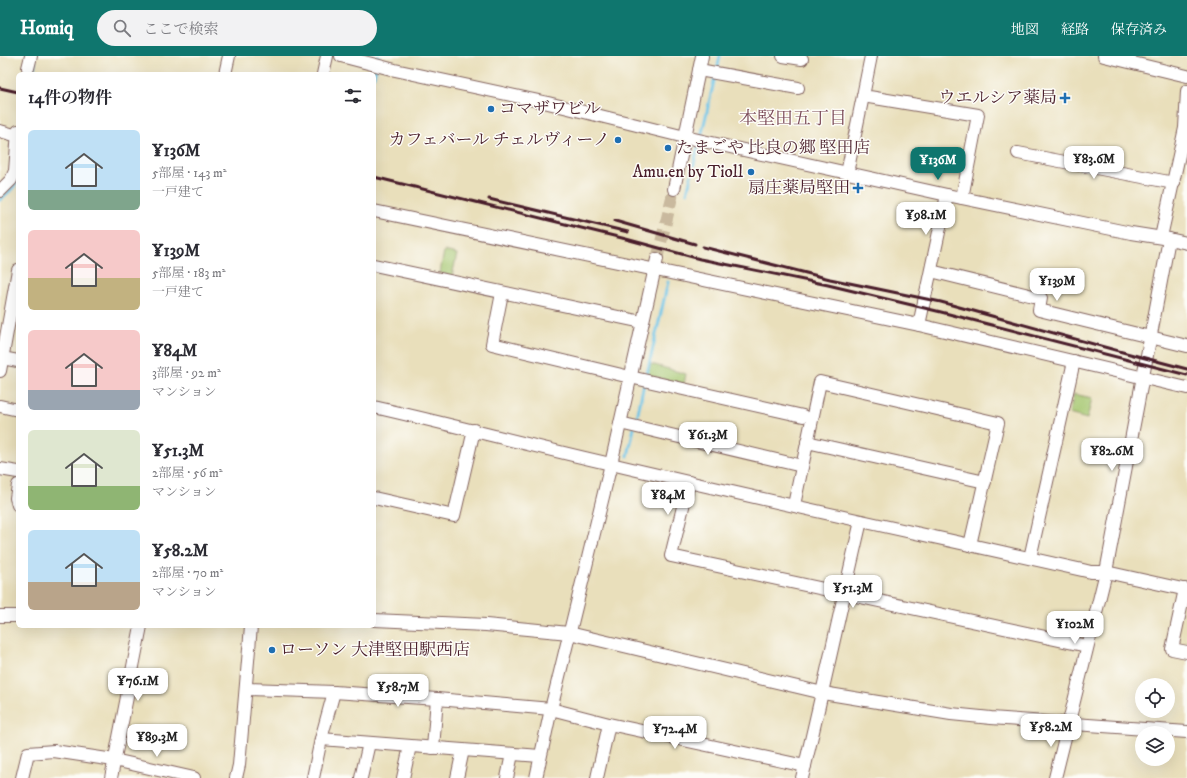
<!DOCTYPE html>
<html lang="ja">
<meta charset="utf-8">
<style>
:root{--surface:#fff;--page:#f2f2f3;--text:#2b2b33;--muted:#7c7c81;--accent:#0f766e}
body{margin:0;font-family:"IM FELL DW Pica","Noto Serif JP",serif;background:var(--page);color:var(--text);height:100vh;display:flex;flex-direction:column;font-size:15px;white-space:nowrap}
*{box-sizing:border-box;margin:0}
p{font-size:13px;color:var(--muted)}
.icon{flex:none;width:22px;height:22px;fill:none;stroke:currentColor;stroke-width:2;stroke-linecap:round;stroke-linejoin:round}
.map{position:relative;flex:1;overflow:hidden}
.sheet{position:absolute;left:16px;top:16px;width:360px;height:556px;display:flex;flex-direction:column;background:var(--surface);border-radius:6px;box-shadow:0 4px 16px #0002}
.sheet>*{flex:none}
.buttons{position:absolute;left:1135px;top:622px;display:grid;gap:8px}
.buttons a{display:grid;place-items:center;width:40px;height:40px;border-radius:50%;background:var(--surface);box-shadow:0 4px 16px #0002;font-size:20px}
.price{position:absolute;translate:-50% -34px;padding:0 9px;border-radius:8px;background:#fff;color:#222;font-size:13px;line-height:26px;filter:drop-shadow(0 1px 2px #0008)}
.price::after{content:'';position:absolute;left:50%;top:24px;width:12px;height:9px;margin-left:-6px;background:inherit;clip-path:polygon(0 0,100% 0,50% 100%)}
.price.on{background:var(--accent);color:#fff}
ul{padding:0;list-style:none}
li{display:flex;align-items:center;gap:12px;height:100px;padding:0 12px}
li span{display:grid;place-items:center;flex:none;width:112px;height:80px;border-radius:6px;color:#555}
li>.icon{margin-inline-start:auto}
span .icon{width:48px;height:48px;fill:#fffc;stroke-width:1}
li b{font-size:17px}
h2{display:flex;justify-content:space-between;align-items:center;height:48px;padding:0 12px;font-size:17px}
header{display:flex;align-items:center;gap:24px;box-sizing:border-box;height:56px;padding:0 20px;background:var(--accent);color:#fff}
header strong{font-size:19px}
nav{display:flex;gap:22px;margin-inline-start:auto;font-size:14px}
.search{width:280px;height:36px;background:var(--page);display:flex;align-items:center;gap:10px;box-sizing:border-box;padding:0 14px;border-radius:22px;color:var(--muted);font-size:15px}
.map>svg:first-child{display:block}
.green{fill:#a4c66e;stroke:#77724c}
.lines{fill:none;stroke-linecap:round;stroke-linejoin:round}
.stream{stroke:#6bc4e8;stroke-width:3}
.minor-tunnel{stroke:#c9b99e;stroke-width:12;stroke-dasharray:12 6;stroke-linecap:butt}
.minor-casing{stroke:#82625d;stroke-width:14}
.minor{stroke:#fff;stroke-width:12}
.rail{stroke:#4a1f2b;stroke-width:3}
.poi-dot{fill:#1f6fb2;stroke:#fdfcf7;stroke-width:1.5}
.labels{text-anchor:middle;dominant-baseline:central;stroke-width:3;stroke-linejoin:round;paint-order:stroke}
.poi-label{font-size:17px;fill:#4a1f2b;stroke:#fdfcf7;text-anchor:end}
.neighbourhood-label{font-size:18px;fill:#7b4a58;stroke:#fdfcf7}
</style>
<header>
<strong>Homiq</strong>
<div class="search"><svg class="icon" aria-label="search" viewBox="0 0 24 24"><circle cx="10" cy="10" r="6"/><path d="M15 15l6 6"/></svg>ここで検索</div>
<nav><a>地図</a><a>経路</a><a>保存済み</a></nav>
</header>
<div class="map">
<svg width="1187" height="722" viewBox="0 0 1187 722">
<rect width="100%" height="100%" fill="#fdfcf7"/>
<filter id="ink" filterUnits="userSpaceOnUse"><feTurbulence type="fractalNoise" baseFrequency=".025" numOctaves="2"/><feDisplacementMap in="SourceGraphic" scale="8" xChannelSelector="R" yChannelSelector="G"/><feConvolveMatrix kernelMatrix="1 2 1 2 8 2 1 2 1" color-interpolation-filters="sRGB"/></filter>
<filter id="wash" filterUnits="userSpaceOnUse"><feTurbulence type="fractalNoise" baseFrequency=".012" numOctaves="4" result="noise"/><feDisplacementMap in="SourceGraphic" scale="16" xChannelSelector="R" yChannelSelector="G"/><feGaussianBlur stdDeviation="0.9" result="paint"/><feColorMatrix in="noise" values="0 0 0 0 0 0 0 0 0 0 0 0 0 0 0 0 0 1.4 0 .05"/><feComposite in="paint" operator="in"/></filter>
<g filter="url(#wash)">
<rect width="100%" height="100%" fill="#e9dfbb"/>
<g class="green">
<polygon points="444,195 457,198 452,220 440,217"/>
<polygon points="651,308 686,318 684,328 647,319"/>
<polygon points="1074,338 1092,342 1087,363 1069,358"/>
</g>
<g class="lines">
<g class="stream">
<polyline points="377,7 378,0"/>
<polyline points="717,15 720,0"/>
<polyline points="33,18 35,6"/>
<polyline points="374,20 376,12"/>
<polyline points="701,81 715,21"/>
<polyline points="687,137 699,87"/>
<polyline points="0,144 10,135 18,126"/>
<polyline points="646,322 668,226"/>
<polyline points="636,367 644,327"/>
<polyline points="628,400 634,372"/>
</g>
</g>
</g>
<g filter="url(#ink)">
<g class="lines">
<polyline class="minor-tunnel" points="657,203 674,133"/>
<defs>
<g id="minor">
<polyline points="341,0 395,14 548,47 685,81 947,139 1131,177 1169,183 1187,187"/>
<polyline points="783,0 802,3"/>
<polyline points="871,0 863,40 978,59 962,142"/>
<polyline points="1104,0 1187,20"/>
<polyline points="28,12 31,0"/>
<polyline points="699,14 798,32"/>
<polyline points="225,18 229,0"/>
<polyline points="323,18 327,0"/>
<polyline points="0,75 18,80"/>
<polyline points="1018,97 1174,127"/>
<polyline points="847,117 863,40"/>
<polyline points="674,133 702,0"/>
<polyline points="0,135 11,124 15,115 18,75"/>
<polyline points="374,155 919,269 1187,332"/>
<polyline points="1161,181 1185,72 1187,35"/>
<polyline points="374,209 642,266"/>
<polyline points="931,215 1041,242 1039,254 1187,290"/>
<polyline points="502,237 492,288 630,321 803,360"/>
<polyline points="919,269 947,139"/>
<polyline points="2,302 18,305"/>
<polyline points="0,315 18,214"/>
<polyline points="0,350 18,354"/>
<path d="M374,351C453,369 532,390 611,408C771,446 931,480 1091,516H1106L1187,534"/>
<polyline points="620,367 802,410"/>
<polyline points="807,386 985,426"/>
<polyline points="0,413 18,416"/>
<polyline points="689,426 671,500 1087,590"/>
<polyline points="18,429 16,442 18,449"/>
<polyline points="374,442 454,460 474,374"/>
<polyline points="794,449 820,326 998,367 970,489"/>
<polyline points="1030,502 1074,305"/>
<polyline points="1185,533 1172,593 1187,596"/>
<polyline points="0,560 18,560"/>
<polyline points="374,564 486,569 569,577 823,637 951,658 991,662 1187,676"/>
<polyline points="246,633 334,636 437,643 551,653 609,668 805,710"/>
<polyline points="321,683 540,700"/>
<polyline points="433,692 437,643"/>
<polyline points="22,722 28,697 54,695 114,704 194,722"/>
<polyline points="111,722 141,570"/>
<polyline points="236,722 239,709 251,570"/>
<polyline points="313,722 321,683 334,636"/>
<polyline points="361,722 369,687"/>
<polyline points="403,722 410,690"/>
<polyline points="457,722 463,694"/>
<polyline points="507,722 512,698"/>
<polyline points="536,722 551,653 611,408 657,203"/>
<polyline points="597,722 609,668"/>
<path d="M802,722C823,636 841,550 861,465"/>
<polyline points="1055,722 1106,516 1169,183"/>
</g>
</defs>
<use href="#minor" class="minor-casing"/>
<use href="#minor" class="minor"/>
<g class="rail">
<polyline points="0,32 18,36"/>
<polyline points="374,121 626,183 700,203 828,229 941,256 1187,319"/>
<polyline points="489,143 628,176"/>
<polyline points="615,165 695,188"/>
<polyline points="703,191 830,223 941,246 1126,297 1187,313"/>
</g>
</g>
</g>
<g class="poi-dot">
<path d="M1063 36h4v4h4v4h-4v4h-4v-4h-4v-4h4z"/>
<circle cx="491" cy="53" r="4"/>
<circle cx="618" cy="84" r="4"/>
<circle cx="668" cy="92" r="4"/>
<circle cx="751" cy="116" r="4"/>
<path d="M856 126h4v4h4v4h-4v4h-4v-4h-4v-4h4z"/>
<circle cx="272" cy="594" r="4"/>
</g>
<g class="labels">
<g class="poi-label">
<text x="1057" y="42">ウエルシア薬局</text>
<text x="499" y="53" text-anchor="start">コマザワビル</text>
<text x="610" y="84">カフェバール チェルヴィーノ</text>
<text x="676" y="92" text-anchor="start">たまごや 比良の郷 堅田店</text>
<text x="743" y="116">Amu.en by Tioll</text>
<text x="850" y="132">扇庄薬局堅田</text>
<text x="280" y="594" text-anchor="start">ローソン 大津堅田駅西店</text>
</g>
<g class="neighbourhood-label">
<text x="793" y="63">本堅田五丁目</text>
</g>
</g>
</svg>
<div class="buttons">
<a><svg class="icon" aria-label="locate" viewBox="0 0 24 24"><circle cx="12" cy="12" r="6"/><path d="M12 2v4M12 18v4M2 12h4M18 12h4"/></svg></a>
<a><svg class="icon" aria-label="layers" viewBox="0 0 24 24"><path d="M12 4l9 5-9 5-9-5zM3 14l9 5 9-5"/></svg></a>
</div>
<b class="price" style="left:1094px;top:124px">¥83.6M</b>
<b class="price on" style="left:938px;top:125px">¥136M</b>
<b class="price" style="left:926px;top:180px">¥98.1M</b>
<b class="price" style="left:1057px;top:246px">¥139M</b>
<b class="price" style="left:708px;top:400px">¥61.3M</b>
<b class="price" style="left:1112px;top:416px">¥82.6M</b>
<b class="price" style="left:668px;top:460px">¥84M</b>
<b class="price" style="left:853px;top:553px">¥51.3M</b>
<b class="price" style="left:1075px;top:589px">¥102M</b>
<b class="price" style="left:138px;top:646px">¥76.1M</b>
<b class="price" style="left:398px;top:652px">¥58.7M</b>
<b class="price" style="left:1051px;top:692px">¥58.2M</b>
<b class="price" style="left:675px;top:694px">¥72.4M</b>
<b class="price" style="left:157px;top:702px">¥89.3M</b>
<section class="sheet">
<h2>14件の物件<svg class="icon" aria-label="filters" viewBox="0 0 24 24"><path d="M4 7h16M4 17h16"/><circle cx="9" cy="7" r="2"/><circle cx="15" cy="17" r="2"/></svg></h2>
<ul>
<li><span style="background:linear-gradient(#bfe0f5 75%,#7fa58c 0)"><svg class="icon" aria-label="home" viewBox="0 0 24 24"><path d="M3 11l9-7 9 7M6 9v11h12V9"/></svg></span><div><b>¥136M</b><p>5部屋 · 143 m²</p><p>一戸建て</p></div></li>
<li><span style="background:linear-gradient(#f6c9c9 60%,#c2b280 0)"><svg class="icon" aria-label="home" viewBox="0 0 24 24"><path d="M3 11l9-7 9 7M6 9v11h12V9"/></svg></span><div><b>¥139M</b><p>5部屋 · 183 m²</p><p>一戸建て</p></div></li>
<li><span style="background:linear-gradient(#f6c9c9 75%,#9aa5b1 0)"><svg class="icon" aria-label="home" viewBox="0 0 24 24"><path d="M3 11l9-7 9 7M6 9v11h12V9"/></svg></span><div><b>¥84M</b><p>3部屋 · 92 m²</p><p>マンション</p></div></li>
<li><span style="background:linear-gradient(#dfe7d0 70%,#8fb573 0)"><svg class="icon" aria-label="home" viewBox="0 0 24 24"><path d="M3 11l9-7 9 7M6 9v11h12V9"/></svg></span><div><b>¥51.3M</b><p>2部屋 · 56 m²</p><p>マンション</p></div></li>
<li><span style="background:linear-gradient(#bfe0f5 65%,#b9a48a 0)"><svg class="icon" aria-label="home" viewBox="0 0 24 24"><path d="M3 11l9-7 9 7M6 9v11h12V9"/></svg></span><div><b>¥58.2M</b><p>2部屋 · 70 m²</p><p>マンション</p></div></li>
</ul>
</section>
</div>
